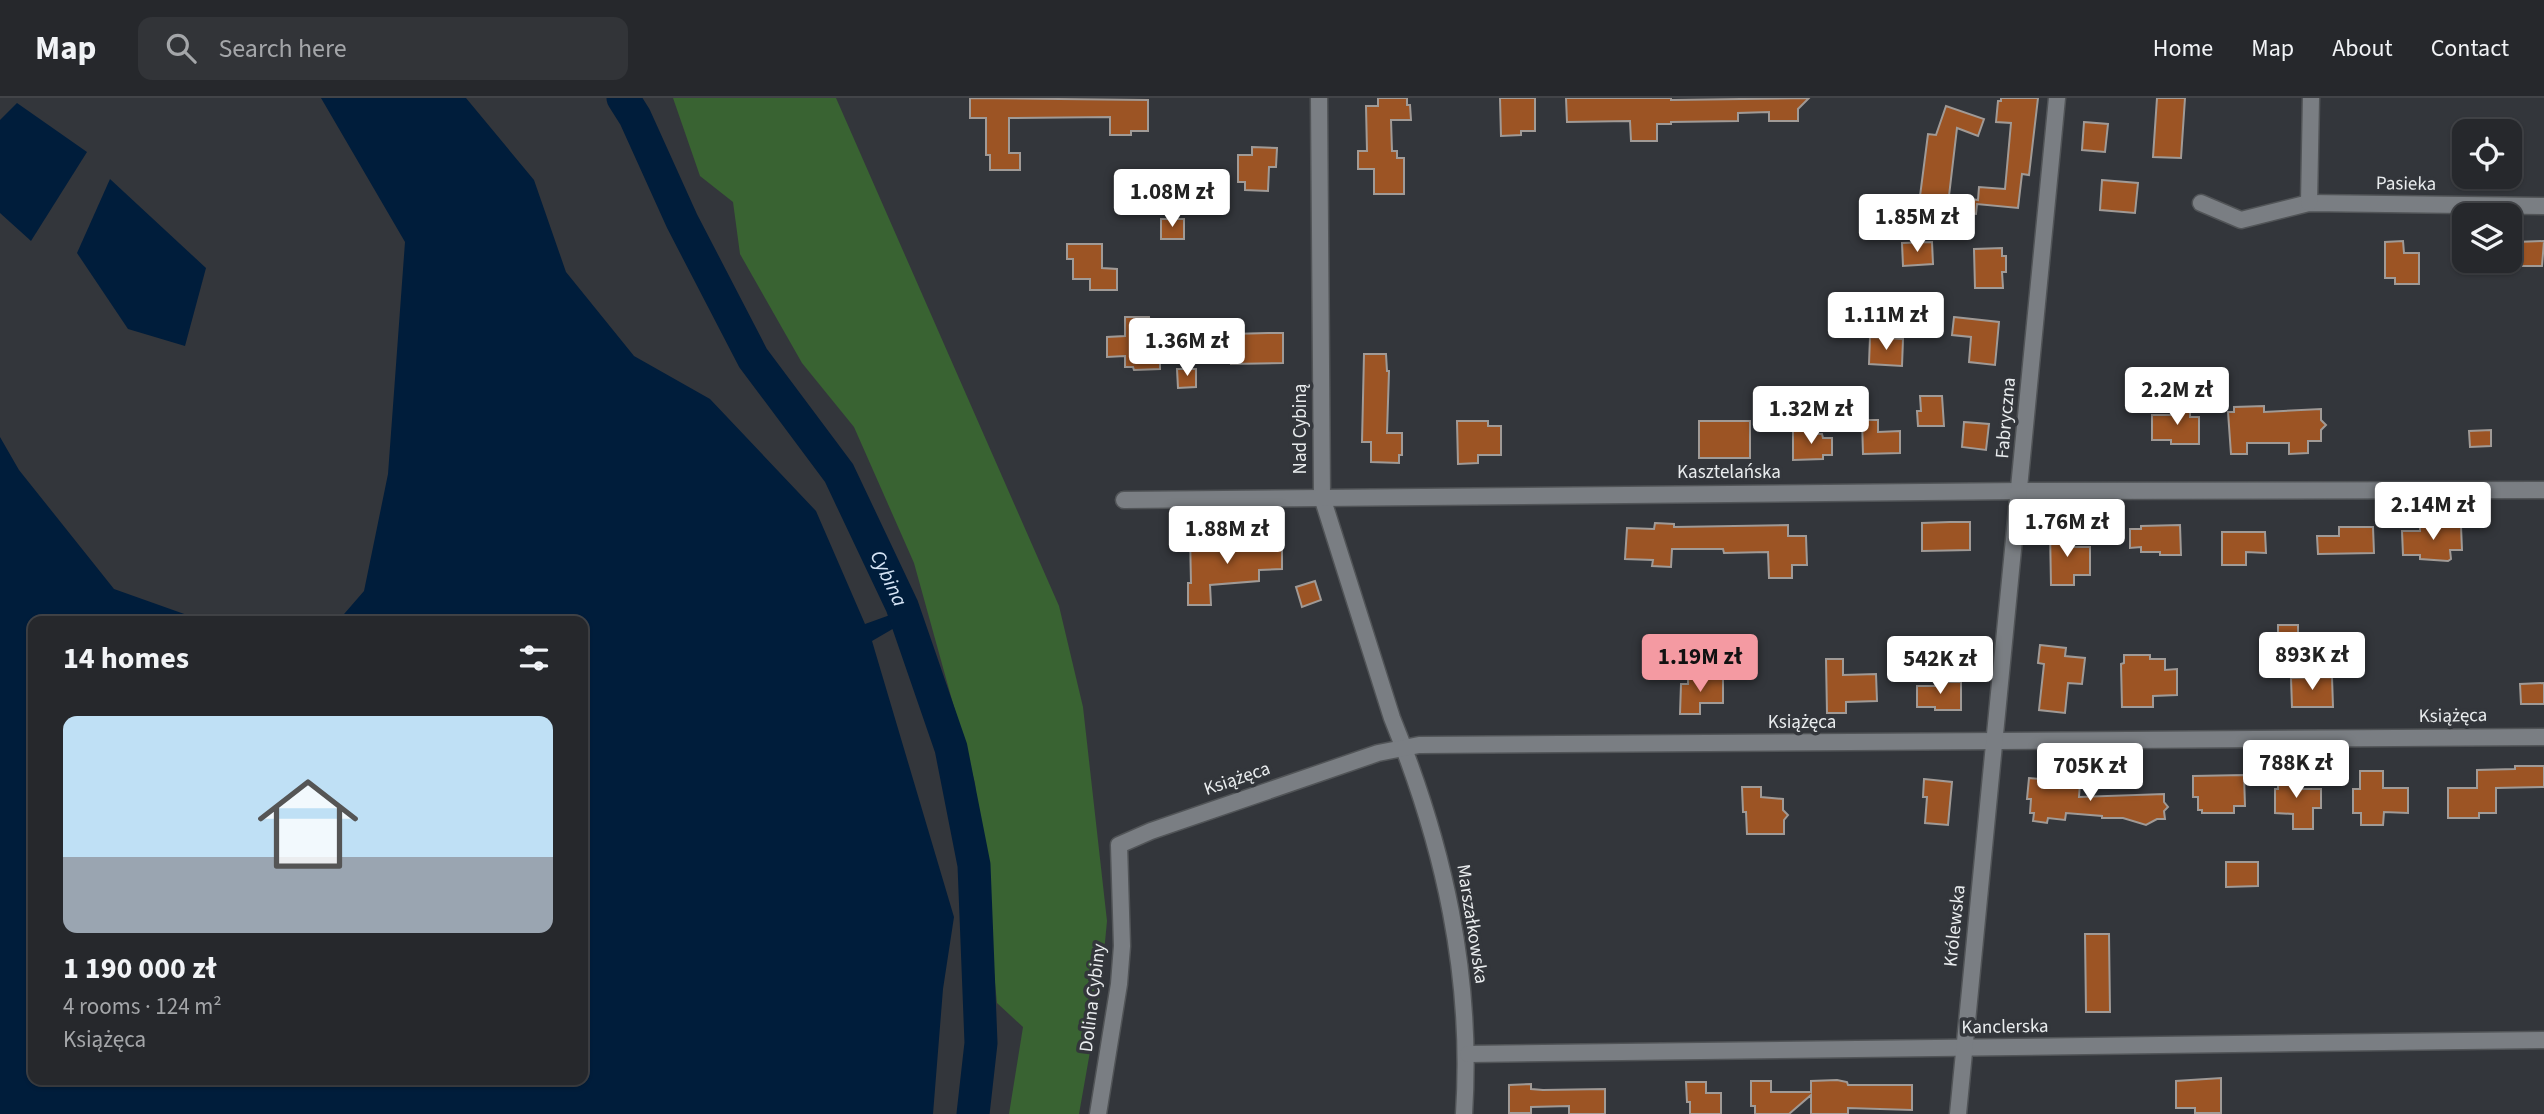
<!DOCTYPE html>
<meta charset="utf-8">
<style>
:root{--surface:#26282c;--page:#323438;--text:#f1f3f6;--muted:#a4a6a9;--line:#424448;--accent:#f49aa2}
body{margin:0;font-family:"Source Sans 3",sans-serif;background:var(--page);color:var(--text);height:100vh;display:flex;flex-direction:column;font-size:26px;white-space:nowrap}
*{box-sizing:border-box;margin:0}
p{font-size:23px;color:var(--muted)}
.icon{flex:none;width:38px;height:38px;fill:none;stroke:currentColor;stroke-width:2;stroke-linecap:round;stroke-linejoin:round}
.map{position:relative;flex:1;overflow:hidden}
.details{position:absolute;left:28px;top:518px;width:560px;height:469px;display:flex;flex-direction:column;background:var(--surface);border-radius:14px;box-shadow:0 2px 5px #0004,0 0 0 2px var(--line)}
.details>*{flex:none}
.tools{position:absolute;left:2452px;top:21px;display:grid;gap:14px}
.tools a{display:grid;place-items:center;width:70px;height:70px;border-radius:14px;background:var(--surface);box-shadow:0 2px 5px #0004,0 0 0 2px var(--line);font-size:35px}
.price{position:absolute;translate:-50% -60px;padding:0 16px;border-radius:7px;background:#fff;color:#222;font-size:23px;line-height:46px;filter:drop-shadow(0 2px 4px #0008)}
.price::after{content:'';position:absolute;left:50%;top:42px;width:21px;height:16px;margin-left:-10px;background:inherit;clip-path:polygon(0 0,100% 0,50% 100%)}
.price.active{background:var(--accent);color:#111}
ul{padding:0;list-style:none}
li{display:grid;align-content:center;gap:14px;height:371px;padding:0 35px}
li span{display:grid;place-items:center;height:217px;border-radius:14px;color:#555}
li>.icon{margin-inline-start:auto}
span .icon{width:126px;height:126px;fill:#fffc;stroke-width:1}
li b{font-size:30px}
h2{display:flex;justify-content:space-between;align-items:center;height:84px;padding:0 35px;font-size:30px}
header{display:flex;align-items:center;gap:42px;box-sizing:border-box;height:98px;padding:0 35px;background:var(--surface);border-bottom:2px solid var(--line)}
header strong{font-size:33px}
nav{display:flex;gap:38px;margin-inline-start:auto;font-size:24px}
.search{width:490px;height:63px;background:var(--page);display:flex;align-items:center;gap:18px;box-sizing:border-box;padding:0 24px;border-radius:14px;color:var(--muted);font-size:26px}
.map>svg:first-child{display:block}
.green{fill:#396332}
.water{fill:#001d3b}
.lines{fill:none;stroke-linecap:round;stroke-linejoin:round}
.river{stroke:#001d3b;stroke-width:33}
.building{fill:#9c5424;stroke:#a09a96;stroke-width:2}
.minor-casing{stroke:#515457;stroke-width:19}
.minor{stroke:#7a7e83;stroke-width:16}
.labels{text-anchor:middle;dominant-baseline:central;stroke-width:7;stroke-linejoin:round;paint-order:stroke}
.street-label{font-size:19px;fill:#e9ecee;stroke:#33363b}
.water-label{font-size:21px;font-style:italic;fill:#d6e5f6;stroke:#33363b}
</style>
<header>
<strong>Map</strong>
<div class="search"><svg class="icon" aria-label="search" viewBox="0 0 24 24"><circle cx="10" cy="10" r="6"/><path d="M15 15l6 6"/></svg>Search here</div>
<nav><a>Home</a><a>Map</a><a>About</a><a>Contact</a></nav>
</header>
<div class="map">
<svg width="2544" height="1016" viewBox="0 0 2544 1016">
<rect width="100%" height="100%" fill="#33363b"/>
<polygon class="green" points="673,0 836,0 1059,508 1083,609 1107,823 1100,897 1079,1016 1009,1016 1023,929 997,905 975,685 914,465 854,329 802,265 740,156 733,104 700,78"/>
<g class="water">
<polygon points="321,0 466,0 534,82 566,174 634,258 710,301 816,413 865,526 890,517 896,529 872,543 954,819 943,891 933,1016 0,1016 0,339 19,372 114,491 204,523 33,523 33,982 583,982 583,523 338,523 364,493 388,376 405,144"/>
<polygon points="17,5 87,54 31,143 0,115 0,22"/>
<polygon points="110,81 206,170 185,248 128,231 77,155"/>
</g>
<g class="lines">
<path class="river" id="s1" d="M623,0L635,19L682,123L753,260L839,375L902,508L951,650L974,767L981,945L973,1016"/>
</g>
<g class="building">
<polygon points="970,0 1148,2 1148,33 1131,33 1131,37 1110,37 1110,19 1009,20 1009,55 1020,55 1020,72 990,72 990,57 986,57 986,20 970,20"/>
<polygon points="1378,0 1407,0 1407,7 1410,7 1411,22 1391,22 1392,53 1397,53 1397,60 1404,60 1404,96 1374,96 1374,71 1358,71 1358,53 1367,53 1366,8 1378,8"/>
<polygon points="1500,0 1535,0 1535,33 1521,33 1521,37 1501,38"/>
<polygon points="1566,0 1671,0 1671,2 1809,0 1798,11 1798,23 1769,23 1769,14 1738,15 1738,23 1671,24 1671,26 1657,26 1657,43 1631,43 1630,23 1567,24"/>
<polygon points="2001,0 2038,0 2029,77 2022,76 2018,110 1977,106 1976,116 1947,113 1948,101 1920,98 1928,36 1936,37 1946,8 1984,21 1978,38 1957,30 1949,98 1978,102 1979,89 2005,91 2011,25 1996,24 1998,3 2001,3"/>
<polygon points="2157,0 2185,0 2181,60 2153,59"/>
<polygon points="2084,24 2108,26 2105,54 2082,52"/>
<polygon points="1252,49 1277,50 1276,69 1269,69 1268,93 1245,92 1245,84 1238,84 1238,57 1252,57"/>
<polygon points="2102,82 2138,85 2135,115 2100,112"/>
<rect x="1161" y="121" width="23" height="20"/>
<polygon points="2403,143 2404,155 2419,155 2419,186 2395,186 2395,180 2385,180 2385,144"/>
<polygon points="2544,143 2542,168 2517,168 2516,144"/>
<polygon points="1932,144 1933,166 1903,168 1902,145"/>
<polygon points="1067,146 1102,146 1102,170 1117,171 1117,192 1090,192 1090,181 1073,181 1073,161 1067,161"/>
<polygon points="2002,150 2002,158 2006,158 2006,174 2002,174 2003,190 1975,190 1974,151"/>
<polygon points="1125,219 1149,219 1152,246 1160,246 1160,271 1134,272 1133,269 1125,269 1125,258 1107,259 1107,239 1125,238"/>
<polygon points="1954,219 1999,224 1995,267 1969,264 1971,239 1952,237"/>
<polygon points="1268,235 1283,235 1283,265 1231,266 1231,262 1220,263 1220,239 1231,239 1231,236"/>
<polygon points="1870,239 1903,241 1902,268 1869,266"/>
<polygon points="1364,256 1386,256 1387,273 1389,273 1387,335 1402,335 1402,357 1399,357 1399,365 1371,364 1371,344 1362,344"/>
<polygon points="1177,271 1196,271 1196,289 1178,290"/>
<polygon points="1920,298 1942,298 1944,328 1918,328 1917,313 1921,313"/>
<polygon points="2176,308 2185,308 2190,313 2190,319 2199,319 2199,346 2171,346 2171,342 2152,342 2152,317 2171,317"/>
<polygon points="2264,308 2264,314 2321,311 2321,322 2326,327 2321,332 2321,343 2308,343 2308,355 2289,356 2289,345 2247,345 2247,356 2231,356 2228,314 2234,314 2234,309"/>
<polygon points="1862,322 1878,322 1878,334 1900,333 1900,355 1863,356"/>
<polygon points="1457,323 1488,323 1488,328 1501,328 1501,357 1478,357 1478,365 1458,366"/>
<rect x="1699" y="323" width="51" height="37"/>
<polygon points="1964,324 1989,326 1986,352 1962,349"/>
<polygon points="2491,332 2491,348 2470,349 2469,333"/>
<polygon points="1793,333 1811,333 1814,336 1822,336 1823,340 1832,340 1832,357 1823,357 1823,361 1793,362"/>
<polygon points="1950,424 1970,424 1970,452 1922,453 1922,425"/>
<polygon points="1655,425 1674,426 1674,429 1788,427 1788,438 1806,438 1807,467 1792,467 1792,480 1769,480 1768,454 1724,455 1723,451 1672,451 1671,469 1652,468 1653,462 1625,461 1627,430 1654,431"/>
<polygon points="2180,427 2181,457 2160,457 2160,454 2141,454 2141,449 2130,450 2130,431 2141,431 2141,428"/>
<polygon points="2461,428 2462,452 2450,452 2451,461 2448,463 2420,461 2420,457 2403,457 2402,433 2420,433 2420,429"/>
<polygon points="2339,429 2373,429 2374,455 2318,456 2317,438 2339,438"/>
<polygon points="2050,432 2070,432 2070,449 2090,449 2090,477 2074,477 2074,487 2051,487"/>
<polygon points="2222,434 2265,434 2266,455 2246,454 2246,467 2222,467"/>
<polygon points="1190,437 1210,437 1210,451 1256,451 1256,446 1282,446 1282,471 1259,472 1259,483 1210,487 1211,507 1188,507 1188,485 1191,485"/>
<polygon points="1315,483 1321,502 1302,509 1296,489"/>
<rect x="2278" y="527" width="20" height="29"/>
<polygon points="2040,547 2066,550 2065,558 2085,560 2082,586 2068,585 2065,615 2039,612 2044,566 2038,565"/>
<polygon points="2124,557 2150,557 2150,561 2165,561 2165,572 2177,571 2177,597 2153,598 2153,609 2122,609 2121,566 2124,565"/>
<polygon points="1826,561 1843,561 1843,577 1876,576 1877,603 1846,604 1846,615 1827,615"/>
<polygon points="2332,579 2333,609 2292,609 2291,580"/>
<polygon points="1688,580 1723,580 1723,605 1700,605 1700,616 1680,616 1681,586 1688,586"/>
<polygon points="1935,584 1961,584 1961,612 1935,612 1935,609 1917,609 1917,588 1935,588"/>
<polygon points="2544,585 2544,606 2521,606 2520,586"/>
<polygon points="2515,668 2544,668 2544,689 2496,690 2496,715 2479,715 2479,720 2448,720 2448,690 2477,690 2477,672 2515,671"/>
<polygon points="2278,672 2298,672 2298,691 2321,691 2321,710 2313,710 2313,731 2293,731 2293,716 2275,715 2275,691 2278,691"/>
<polygon points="2360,673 2383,673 2383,690 2408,690 2408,715 2384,714 2383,727 2361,727 2361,715 2353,715 2353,691 2360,691"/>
<polygon points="2244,677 2245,708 2234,708 2234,715 2202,715 2202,712 2198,712 2198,699 2193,699 2193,678"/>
<polygon points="2029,680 2080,685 2079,699 2164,696 2164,704 2168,709 2164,713 2165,721 2157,721 2146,727 2123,720 2102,720 2102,718 2066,715 2065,722 2048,720 2047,725 2033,723 2034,715 2030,715 2031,701 2027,701"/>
<polygon points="1924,681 1952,684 1948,727 1925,725 1927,699 1923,699"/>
<polygon points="1742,689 1761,689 1761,699 1783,701 1783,712 1788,717 1784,722 1784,736 1747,736 1746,714 1743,714"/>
<polygon points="2226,764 2258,764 2258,788 2226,789"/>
<polygon points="2085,836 2109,836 2110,914 2086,914"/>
<polygon points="2221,980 2221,1015 2195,1015 2195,1010 2176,1010 2176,983"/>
<polygon points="1837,982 1847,984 1848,987 1912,987 1912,1012 1848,1010 1848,1016 1811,1016 1811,997 1789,1016 1755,1016 1755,1008 1751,1008 1751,983 1771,983 1771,994 1811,994 1811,983"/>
<polygon points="1686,984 1706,984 1706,995 1721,995 1721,1016 1690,1016 1690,1004 1687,1004"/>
<polygon points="1531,986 1531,991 1543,992 1605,991 1605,1016 1569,1016 1569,1008 1531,1009 1531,1015 1509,1015 1509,987"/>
</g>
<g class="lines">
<defs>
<g id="minor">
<path d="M1319,0L1322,399L1392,620C1444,748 1473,877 1464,1016"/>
<polyline points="2201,105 2241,122 2309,105 2544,108"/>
<polyline points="2309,105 2311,0"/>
<polyline points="1124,402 2020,393 2544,392"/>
<polyline points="1468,956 2544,942"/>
<polyline points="1098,1016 1119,886 1122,848 1119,747 1151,733 1378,655 1419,647 2544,639"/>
<polyline points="1958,1016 2057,0"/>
</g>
</defs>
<use href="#minor" class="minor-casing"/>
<use href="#minor" class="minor"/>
</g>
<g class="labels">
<g class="street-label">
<text transform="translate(2406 86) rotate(1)">Pasieka</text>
<text transform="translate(2006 320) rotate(-85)">Fabryczna</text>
<text transform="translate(1300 331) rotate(-90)">Nad Cybiną</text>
<text x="1729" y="374">Kasztelańska</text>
<text transform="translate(2453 618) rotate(-1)">Książęca</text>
<text x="1802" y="624">Książęca</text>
<text transform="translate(1237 681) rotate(-19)">Książęca</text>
<text transform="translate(1472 826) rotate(81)">Marszałkowska</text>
<text transform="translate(1955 828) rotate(-84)">Królewska</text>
<text transform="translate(1093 900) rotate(-83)">Dolina Cybiny</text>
<text transform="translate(2005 929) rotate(-1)">Kanclerska</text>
</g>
<g class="water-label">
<text stroke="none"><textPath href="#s1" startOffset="551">Cybina</textPath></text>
</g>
</g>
</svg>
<div class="tools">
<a><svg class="icon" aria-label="locate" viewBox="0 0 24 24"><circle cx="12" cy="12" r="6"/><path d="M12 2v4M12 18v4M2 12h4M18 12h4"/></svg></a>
<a><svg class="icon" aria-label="layers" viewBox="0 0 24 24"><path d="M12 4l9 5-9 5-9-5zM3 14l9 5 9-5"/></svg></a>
</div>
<b class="price" style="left:1172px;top:131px">1.08M zł</b>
<b class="price" style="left:1917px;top:156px">1.85M zł</b>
<b class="price" style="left:1886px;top:254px">1.11M zł</b>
<b class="price" style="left:1187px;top:280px">1.36M zł</b>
<b class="price" style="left:2177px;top:329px">2.2M zł</b>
<b class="price" style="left:1811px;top:348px">1.32M zł</b>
<b class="price" style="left:2433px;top:444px">2.14M zł</b>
<b class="price" style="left:2067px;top:461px">1.76M zł</b>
<b class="price" style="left:1227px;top:468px">1.88M zł</b>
<b class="price" style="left:2312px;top:594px">893K zł</b>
<b class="price active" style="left:1700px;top:596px">1.19M zł</b>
<b class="price" style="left:1940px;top:598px">542K zł</b>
<b class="price" style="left:2296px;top:702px">788K zł</b>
<b class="price" style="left:2090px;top:705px">705K zł</b>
<section class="details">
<h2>14 homes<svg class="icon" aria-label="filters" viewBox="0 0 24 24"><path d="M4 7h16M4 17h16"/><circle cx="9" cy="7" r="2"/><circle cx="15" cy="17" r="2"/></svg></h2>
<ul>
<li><span style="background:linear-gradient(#bfe0f5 65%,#9aa5b1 0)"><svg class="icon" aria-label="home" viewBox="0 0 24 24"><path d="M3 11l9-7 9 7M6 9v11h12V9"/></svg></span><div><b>1 190 000 zł</b><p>4 rooms · 124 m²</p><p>Książęca</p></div></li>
</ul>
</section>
</div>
